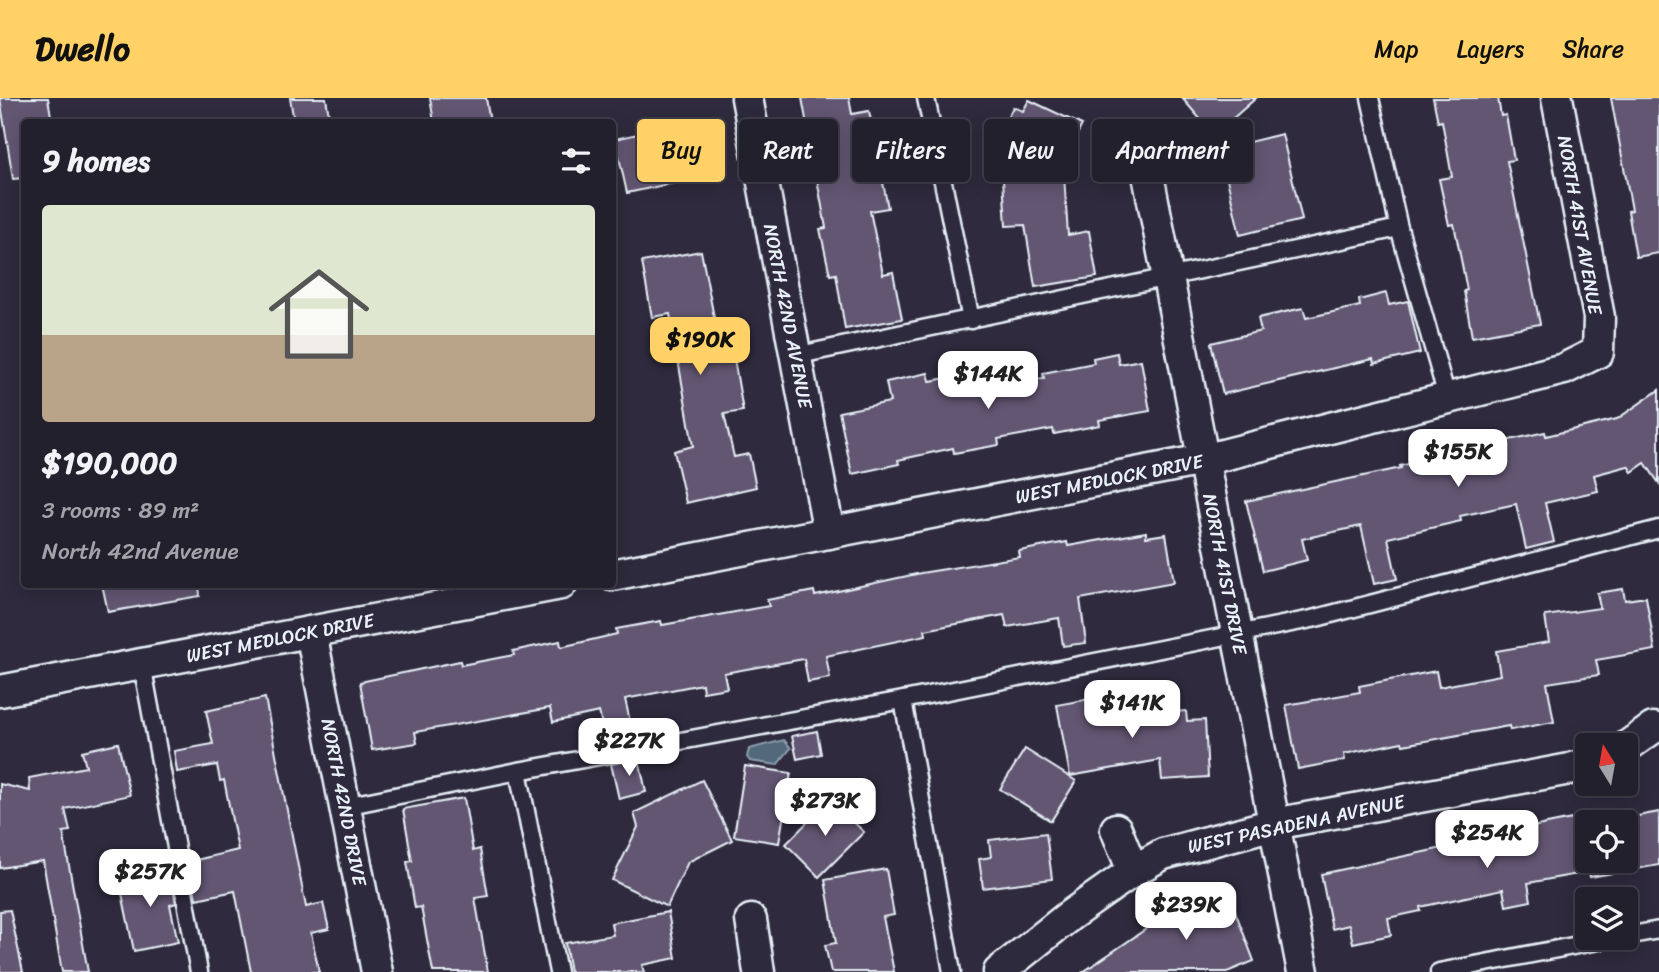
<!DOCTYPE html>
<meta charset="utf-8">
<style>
:root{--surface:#23202e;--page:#2f2d3a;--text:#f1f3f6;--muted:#a3a3aa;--line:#403e4a;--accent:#ffd166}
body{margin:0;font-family:Sriracha,sans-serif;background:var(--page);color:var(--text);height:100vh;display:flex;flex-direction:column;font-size:26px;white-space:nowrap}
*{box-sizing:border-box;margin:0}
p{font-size:23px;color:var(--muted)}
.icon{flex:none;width:38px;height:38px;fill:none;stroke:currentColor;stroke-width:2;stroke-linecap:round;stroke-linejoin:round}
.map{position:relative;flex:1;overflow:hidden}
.details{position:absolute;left:21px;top:21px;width:595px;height:469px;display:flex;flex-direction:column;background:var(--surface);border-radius:7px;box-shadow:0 4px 18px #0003,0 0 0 2px var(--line)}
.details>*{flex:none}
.banner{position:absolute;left:637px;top:21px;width:665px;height:63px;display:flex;gap:14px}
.needle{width:46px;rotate:349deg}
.fabs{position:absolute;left:1575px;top:635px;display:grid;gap:14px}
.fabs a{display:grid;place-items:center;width:63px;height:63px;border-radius:7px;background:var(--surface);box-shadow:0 4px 18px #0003,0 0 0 2px var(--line);font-size:35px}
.price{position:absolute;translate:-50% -60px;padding:0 16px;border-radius:14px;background:#fff;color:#222;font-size:23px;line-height:46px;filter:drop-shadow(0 2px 4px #0008)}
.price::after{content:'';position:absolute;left:50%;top:42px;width:21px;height:16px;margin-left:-10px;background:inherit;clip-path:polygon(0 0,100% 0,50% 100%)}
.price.current{background:var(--accent);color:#111}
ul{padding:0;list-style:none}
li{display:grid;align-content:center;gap:14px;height:371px;padding:0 21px}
li span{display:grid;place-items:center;height:217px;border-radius:7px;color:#555}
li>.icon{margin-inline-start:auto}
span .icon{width:126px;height:126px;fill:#fffc;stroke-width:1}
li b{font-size:30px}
h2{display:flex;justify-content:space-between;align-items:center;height:84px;padding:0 21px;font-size:30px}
.tag{padding:0 24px;border-radius:7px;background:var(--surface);box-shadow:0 4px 18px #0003,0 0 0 2px var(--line);font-size:24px;line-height:63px}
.tag.current{background:var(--accent);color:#111}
header{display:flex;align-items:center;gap:42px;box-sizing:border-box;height:98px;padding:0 35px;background:var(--accent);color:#111}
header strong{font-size:33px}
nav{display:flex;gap:38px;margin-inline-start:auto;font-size:24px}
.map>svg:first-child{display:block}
.water{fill:#51697a;stroke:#8d9fac;stroke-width:2}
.building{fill:#645773;stroke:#e8f1f8;stroke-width:2;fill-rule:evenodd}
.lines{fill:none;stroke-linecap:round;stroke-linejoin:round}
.lane-casing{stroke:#e8f1f8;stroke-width:21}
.street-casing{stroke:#e8f1f8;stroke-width:35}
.lane{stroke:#2f2a3d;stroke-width:16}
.street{stroke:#2f2a3d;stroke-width:30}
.labels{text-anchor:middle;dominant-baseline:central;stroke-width:7;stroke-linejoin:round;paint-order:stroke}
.street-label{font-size:19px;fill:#e8f1f8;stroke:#2f2a3d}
</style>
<header>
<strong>Dwello</strong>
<nav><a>Map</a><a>Layers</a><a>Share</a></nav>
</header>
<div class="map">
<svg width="1659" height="874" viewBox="0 0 1659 874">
<rect width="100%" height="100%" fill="#2f2a3d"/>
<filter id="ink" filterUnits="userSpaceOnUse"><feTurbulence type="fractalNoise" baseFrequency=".0143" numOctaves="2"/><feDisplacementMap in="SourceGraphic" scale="14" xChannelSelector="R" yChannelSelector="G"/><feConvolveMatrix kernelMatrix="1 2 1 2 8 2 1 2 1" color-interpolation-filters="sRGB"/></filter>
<g filter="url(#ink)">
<polygon class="water" points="784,642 791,650 777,667 750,663 747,659 749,651"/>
<g class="building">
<polygon points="0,0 48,0 52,24 24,24 24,80 13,81"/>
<polygon points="290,0 326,0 330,24 294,24"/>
<polygon points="430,0 486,0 490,24 434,24"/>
<polygon points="802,0 849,0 852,16 869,13 888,110 870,113 883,176 893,174 902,221 845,231 836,176 830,177 820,131 826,130"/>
<polygon points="1182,0 1256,0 1214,37"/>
<polygon points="1433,0 1498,0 1501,18 1506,17 1514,62 1507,63 1540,226 1472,239 1464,193 1467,192 1454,126 1449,127 1439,81 1452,79 1442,23 1438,24"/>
<polygon points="1611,0 1659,0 1659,155 1636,159 1628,113 1632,112"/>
<polygon points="1029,2 1082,27 1061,68 998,38 1013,9 1023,13"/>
<polygon points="670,29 683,83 627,95 615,41"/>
<polygon points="1282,36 1302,122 1240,137 1220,51"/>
<polygon points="1064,77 1068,137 1089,133 1097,179 1035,189 1025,127 1006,128 1003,81"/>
<polygon points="701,153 719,245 731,243 743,313 724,316 734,359 749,356 756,389 686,405 674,353 693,348 670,216 652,219 642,164"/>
<polygon points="1386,195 1389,207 1408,203 1420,255 1374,266 1373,261 1223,296 1211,245 1261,233 1258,220 1303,210 1306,220 1360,208 1359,202"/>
<polygon points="1117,255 1119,266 1141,262 1150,313 1099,322 1100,327 1054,336 1053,331 998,341 999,347 954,355 953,350 898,362 899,366 852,376 839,314 890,304 886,284 928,275 930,283 985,273 988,290 1044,280 1043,275 1094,265 1093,260"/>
<polygon points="1659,292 1659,385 1645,365 1632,374 1628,368 1594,377 1598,393 1545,405 1554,444 1526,451 1516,406 1460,418 1461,423 1388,440 1397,481 1374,486 1361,428 1302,441 1307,462 1263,473 1246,403 1401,370 1400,368 1450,356 1449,351 1495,341 1496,345 1545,334 1546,338 1617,321"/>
<polygon points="1146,434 1146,439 1166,436 1174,484 1080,501 1086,545 1063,548 1059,520 1007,529 1004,517 925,532 926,537 826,558 830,580 808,584 804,561 724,575 727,590 703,594 702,586 625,601 634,641 607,646 599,614 553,624 550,610 415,634 417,645 372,652 360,584 460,563 461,567 514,557 513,553 560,543 561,549 617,536 616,531 661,523 662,527 769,508 767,502 814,493 815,498 921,475 1020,459 1019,453 1067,444 1068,448"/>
<polygon points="102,486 199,486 200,498 108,514"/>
<polygon points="1623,491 1625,502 1646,499 1655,552 1596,562 1599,577 1547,585 1554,624 1510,632 1509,628 1403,647 1402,644 1344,656 1345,662 1298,671 1286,607 1360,594 1359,588 1436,573 1439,589 1500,577 1496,553 1549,544 1545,518 1600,510 1597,495"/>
<polygon points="1106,598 1109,611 1121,610 1122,618 1186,613 1187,623 1205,622 1208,679 1162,682 1160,662 1070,678 1057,607"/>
<polygon points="265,600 306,809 323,805 329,831 311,835 319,874 251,874 235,793 196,801 190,766 192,763 238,752 224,682 220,683 217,667 177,674 174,653 213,646 206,613"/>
<polygon points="817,633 821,656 797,661 792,638"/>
<polygon points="118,645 130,697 65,711 70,733 63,734 88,874 62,874 43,763 0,770 0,686 30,693 29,680 86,669 82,653"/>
<polygon points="1025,651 1076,683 1051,723 1000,691"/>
<polygon points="639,661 646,694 619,701 611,666"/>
<polygon points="745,668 791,675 779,745 734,738"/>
<polygon points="702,682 732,742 688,764 667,809 612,782 638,729 634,715"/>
<polygon points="464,700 473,753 480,751 488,798 475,800 488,874 433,874 421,809 415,810 407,764 412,763 403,711"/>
<polygon points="830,701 864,734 819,779 786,746"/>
<path d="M1659,714V767L1590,779L1589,774L1528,785L1531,803L1506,808L1503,791L1420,809L1421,813L1388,820L1391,837L1353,845L1349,827L1332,831L1321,776L1466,745L1528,735L1527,730L1572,721L1573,726L1627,717V720ZM1587,724H1626V763H1587Z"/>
<polygon points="1046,735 1052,781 983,790 979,761 991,759 989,742"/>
<polygon points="169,770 176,805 170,807 178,844 134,853 119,781"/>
<polygon points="886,771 894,817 883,819 894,874 831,874 825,847 836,845 825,782"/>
<polygon points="1226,789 1254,863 1227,874 1083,874 1149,829 1190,814 1186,804"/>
<polygon points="10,812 23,874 0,874 0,813"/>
<polygon points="668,814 676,860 642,867 644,874 570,874 565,845 613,837 611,825"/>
</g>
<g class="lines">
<defs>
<g id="lane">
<polyline points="926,0 971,222"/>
<polyline points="1370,0 1399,130 1447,299"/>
<polyline points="795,258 1399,130"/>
<polyline points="142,566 199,874"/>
<polyline points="903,602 952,874"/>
<polyline points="518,673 558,874"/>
<polyline points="345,708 518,673 903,602 1312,521 1659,431"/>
<polyline points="1626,838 1659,832"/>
<polyline points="1439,874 1614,840"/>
</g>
<g id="street">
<polyline points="747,0 829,435"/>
<polyline points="1148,77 1303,874"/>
<polyline points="612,477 1203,362 1564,271 1598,254 1599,219 1557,0"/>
<polyline points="311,534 377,874"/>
<polyline points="0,593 561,486"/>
<polyline points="1626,649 1653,630"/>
<polyline points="1116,731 1133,773"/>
<polyline points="751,822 759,874"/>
<polyline points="999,874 1069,818 1133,773 1163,756 1274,726 1570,671 1587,666"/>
</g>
</defs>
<use href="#lane" class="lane-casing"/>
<use href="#street" class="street-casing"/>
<use href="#lane" class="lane"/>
<use href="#street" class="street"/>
</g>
</g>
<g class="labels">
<g class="street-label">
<text transform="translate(1580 127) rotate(80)">NORTH 41ST AVENUE</text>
<text transform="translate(788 218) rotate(79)">NORTH 42ND AVENUE</text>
<text transform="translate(1109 381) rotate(-11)">WEST MEDLOCK DRIVE</text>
<text transform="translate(1225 476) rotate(79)">NORTH 41ST DRIVE</text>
<text transform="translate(280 540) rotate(-11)">WEST MEDLOCK DRIVE</text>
<text transform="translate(344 704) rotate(79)">NORTH 42ND DRIVE</text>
<text transform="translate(1296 726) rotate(-12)">WEST PASADENA AVENUE</text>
</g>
</g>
</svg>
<div class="fabs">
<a><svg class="needle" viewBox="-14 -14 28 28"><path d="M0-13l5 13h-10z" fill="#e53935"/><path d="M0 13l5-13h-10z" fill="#a3a3aa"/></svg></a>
<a><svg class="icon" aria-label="locate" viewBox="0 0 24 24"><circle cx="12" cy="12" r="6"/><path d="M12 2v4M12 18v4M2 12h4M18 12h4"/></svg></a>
<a><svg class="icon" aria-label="layers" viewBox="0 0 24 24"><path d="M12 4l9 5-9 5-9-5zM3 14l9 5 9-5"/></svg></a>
</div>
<b class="price current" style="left:700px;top:279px">$190K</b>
<b class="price" style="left:988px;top:313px">$144K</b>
<b class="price" style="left:1458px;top:391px">$155K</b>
<b class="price" style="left:1132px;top:642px">$141K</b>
<b class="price" style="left:629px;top:680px">$227K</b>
<b class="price" style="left:825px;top:740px">$273K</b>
<b class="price" style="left:1487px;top:772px">$254K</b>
<b class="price" style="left:150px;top:811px">$257K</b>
<b class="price" style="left:1186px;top:844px">$239K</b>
<div class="banner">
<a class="tag current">Buy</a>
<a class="tag">Rent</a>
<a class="tag">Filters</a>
<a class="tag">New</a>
<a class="tag">Apartment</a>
</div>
<section class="details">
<h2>9 homes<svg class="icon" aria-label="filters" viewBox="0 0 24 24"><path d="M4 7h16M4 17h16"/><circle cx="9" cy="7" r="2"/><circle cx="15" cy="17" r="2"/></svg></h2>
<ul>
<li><span style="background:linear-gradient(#dfe7d0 60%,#b9a48a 0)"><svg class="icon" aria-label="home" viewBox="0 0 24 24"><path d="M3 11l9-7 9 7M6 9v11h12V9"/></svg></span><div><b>$190,000</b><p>3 rooms · 89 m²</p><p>North 42nd Avenue</p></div></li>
</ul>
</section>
</div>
